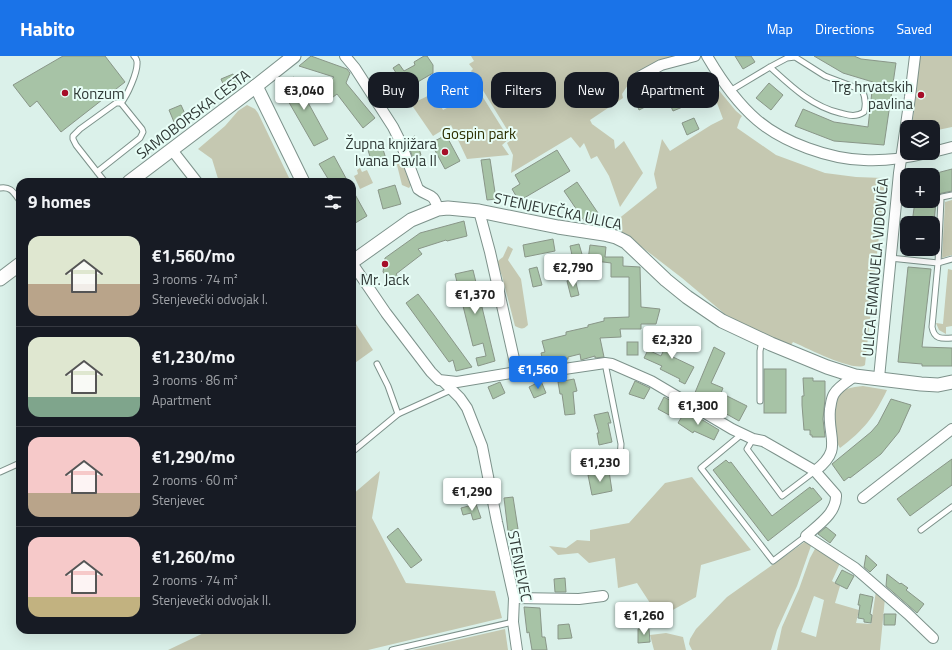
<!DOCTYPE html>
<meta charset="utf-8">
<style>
:root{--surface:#171b24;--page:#242831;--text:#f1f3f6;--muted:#9ea1a6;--line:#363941;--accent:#1a73e8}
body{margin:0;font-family:"Titillium Web",sans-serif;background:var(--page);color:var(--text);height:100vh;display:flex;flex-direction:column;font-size:15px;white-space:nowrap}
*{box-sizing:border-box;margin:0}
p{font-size:13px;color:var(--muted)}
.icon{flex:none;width:22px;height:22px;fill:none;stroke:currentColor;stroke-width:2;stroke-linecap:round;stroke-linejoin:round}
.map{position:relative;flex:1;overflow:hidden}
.sheet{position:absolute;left:16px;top:122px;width:340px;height:456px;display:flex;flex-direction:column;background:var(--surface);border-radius:12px;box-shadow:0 4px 16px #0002}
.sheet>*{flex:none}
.hud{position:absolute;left:368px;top:16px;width:380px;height:36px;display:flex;gap:8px}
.buttons{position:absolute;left:900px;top:64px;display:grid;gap:8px}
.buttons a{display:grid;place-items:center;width:40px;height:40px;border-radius:8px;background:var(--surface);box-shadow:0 4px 16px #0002;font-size:20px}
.price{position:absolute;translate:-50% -34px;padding:0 9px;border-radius:4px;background:#fff;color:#222;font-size:13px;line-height:26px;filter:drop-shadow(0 1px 2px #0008)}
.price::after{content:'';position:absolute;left:50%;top:24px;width:12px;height:9px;margin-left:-6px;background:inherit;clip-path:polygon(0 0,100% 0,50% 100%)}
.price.active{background:var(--accent);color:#fff}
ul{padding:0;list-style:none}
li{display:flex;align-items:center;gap:12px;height:100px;padding:0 12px}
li+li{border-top:1px solid var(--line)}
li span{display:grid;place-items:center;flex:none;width:112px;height:80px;border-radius:12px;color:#555}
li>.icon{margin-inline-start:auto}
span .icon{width:48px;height:48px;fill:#fffc;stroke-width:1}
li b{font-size:17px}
h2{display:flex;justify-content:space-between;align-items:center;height:48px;padding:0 12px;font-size:17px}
.chip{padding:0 14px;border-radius:12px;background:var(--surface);box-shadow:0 4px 16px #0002;font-size:14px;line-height:36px}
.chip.active{background:var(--accent);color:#fff}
header{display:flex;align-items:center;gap:24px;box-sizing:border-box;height:56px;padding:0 20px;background:var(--accent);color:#fff}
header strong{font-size:19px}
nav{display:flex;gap:22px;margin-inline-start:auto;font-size:14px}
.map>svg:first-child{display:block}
.green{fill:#c5c8b1;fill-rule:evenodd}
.building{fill:#a7c3a6;stroke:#899688}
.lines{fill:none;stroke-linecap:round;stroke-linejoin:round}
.lane-casing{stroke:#7d928b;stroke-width:7}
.street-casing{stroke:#7d928b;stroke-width:12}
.secondary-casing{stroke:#7d928b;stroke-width:15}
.lane{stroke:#fff;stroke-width:5}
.street{stroke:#fff;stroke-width:10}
.secondary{stroke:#fff;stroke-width:13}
.poi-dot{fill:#a60d28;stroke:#e8fef7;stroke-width:1.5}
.labels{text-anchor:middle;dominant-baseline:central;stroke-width:4;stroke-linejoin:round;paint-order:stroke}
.poi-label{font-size:15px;fill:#303936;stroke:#e8fef7;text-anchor:end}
.street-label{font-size:15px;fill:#303936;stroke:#e8fef7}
.park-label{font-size:15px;fill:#2c2f00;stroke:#e8fef7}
</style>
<header>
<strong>Habito</strong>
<nav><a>Map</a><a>Directions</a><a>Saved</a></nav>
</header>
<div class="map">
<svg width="952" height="594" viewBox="0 0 952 594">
<rect width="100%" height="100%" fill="#dbf1ea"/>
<g class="green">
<polygon points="471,0 686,0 628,29 622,38 623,42 590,64 592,68 614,84 615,93 624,85 643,117 620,151 609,120 597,100 591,103 584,87 580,92 571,81 511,117 513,99 507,87 513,83 471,15 473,13 469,8 474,5"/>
<polygon points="920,0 952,0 952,71 933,75 933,71 912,71"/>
<path d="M707,20L736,55L742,60L740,63L737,72L776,99L825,117L856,121L883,122L885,124L865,309C855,317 805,291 793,286L791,289L754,274L726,259L682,222L621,175V170L617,164L657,132L654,118L662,83L670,95L711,69L723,63Z"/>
<polygon points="479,35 509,83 502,89 509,99 467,103 451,69 433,80 411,48 434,37 443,54"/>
<polygon points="247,49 255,53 258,57 291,126 219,126 212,103 198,93 225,70 238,55"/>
<polygon points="396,105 405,110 412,128 409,132 402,129"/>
<polygon points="360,112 362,116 367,114 373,127 360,133 354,120 358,118 357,114"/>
<polygon points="952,144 952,199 942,202 945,146"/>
<path d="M508,190L513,193L508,204L521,223L528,269C523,274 521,273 515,270L502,220L497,207L499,204L503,201Z"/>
<polygon points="948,213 952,214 952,270 946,271 946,278 939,274 936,267 943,268"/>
<polygon points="352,262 373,294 352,309"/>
<path d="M863,330L887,334C874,361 864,374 840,392C833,379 834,376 834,362C834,338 839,332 863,330Z"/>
<polygon points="380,415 372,462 406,527 495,535 502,562 368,594 168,594 210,574 352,574 352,439"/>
<polygon points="692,421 751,494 701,509 696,541 662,560 650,547 637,527 618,532 615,502 589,507 578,497 558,499 549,490 566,492 577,484 590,485 590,474 629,467 665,427"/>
<polygon points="806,485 812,487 797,530 777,574 771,594 692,594 689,588 690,583 696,573 727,541"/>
<path d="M816,491L840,507L832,525L840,530L835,547L859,554L856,567L871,568L876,535L885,542L880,594H777L782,571L799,533L810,502ZM814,540L824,544L816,581L801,576Z"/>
<polygon points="505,573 508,594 413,594"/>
<polygon points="666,577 683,581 686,594 654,594 650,579"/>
</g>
<g class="building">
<polygon points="63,0 105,0 125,26 61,76 37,45 30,51 13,29"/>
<polygon points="311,0 347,13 350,17 346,27 375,62 363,72 337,38 328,45 319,33 334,21 299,10"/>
<polygon points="424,0 427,0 433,9 433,17 404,34 396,21 398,20 393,12 399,8 404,15 415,9 414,6"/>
<polygon points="735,0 751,0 755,6 743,13"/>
<polygon points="814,0 854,0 861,3 896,7 884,89 834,85 795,70 803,53 834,66 868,71 873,26 843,17"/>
<polygon points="233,18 238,29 226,35 221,23"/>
<polygon points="294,21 328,83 314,90 279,29"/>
<polygon points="769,27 783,39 771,54 756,42"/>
<polygon points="646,37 651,48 639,54 634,42"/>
<polygon points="680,39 685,50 673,55 668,44"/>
<polygon points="181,49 186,60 174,66 169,54"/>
<polygon points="694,62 699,73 687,79 682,67"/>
<polygon points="446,79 460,105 445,113 431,87"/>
<polygon points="415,80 421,99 413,102 406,83"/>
<polygon points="381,87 387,106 373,110 367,91"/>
<polygon points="557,94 570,115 519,145 512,133 520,128 515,119"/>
<polygon points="334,100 348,126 330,126 319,108"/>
<polygon points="490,103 496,143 487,144 481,104"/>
<polygon points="952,113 952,135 933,139 933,118"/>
<polygon points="577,126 598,157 585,166 564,135"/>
<polygon points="395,129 401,148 383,153 378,134"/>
<polygon points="352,133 367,160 352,169"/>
<polygon points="915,145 936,145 934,167 912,167"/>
<polygon points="464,165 467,180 447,185 446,184 418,193 422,198 396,218 400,223 393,228 383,216 385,202 420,177"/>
<polygon points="553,183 555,195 525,201 523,189"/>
<polygon points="579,188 584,205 574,208 570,190"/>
<polygon points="590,189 606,191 605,201 623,201 623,210 640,211 641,251 660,253 656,268 641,268 641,273 620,273 621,281 600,282 604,301 595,302 595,300 581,304 580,298 568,301 568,303 544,309 541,297 545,296 542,285 566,279 566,276 588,271 588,269 604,265 604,262 629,261 629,221 611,221 611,207 588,204"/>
<polygon points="537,211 542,229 533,231 529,213"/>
<polygon points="908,211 931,213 922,291 952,292 952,310 922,310 922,308 898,306"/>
<polygon points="473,214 495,305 478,310 476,302 486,300 483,287 473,290 455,218"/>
<polygon points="575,223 579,239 571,241 567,225"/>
<polygon points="418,238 434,259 472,311 456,315 453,304 449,306 406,247"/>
<polygon points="673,275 683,281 673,301 694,311 685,328 679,325 680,323 660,313 662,310 644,302 648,294 661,300"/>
<rect x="627" y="286" width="11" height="13"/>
<polygon points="714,291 725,297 711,327 723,332 721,337 747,350 739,365 723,356 723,355 721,354 723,349 694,339"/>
<rect x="764" y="313" width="22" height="44"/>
<polygon points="803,322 813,322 813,325 825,325 825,343 823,363 825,381 812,381 812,379 810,379 810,374 804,374 802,349 802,340 804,340"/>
<polygon points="574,323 577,335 573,336 575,358 565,359 562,338 560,338 558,326"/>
<polygon points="541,325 546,337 534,342 529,331"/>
<polygon points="635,325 650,332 644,343 629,338"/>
<polygon points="500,326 505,337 493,343 488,331"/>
<polygon points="664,341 675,347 669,359 658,353"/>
<polygon points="891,343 911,349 899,376 881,398 850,422 849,421 844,425 832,408 871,376 878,368"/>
<polygon points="686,354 719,374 714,384 694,375 693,377 678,367"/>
<polygon points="608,356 611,367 608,367 612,386 599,389 597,377 599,377 594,359"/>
<polygon points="952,403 952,429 910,460 897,443"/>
<polygon points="726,404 729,407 731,406 772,460 810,431 811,433 813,432 822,443 768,485 713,414"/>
<polygon points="609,415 612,435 592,439 588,419"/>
<polygon points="513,441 518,473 508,475 504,442"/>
<polygon points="476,448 481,462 473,464 471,457 463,459 461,452"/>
<polygon points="826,471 836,479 830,487 818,478"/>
<polygon points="398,472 422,504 411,512 387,481"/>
<polygon points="866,499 877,509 870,516 864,511"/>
<polygon points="842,514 854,520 847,533 835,527"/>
<polygon points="887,518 900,528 901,527 908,532 906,534 924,548 917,557 886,530"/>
<polygon points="565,522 566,536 555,536 554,523"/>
<polygon points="860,538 873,541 870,558 872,559 871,567 864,566 864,563 858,562 860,549 858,549"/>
<polygon points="524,551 540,552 542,581 545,581 547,594 532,594 529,576 527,577"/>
<polygon points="884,558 896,558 895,569 884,569"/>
<polygon points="569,568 572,582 558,583 558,569"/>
<polygon points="638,573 649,573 650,586 638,587"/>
</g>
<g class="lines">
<defs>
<g id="lane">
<path d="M730,35L770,11L787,2L795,1L825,20L862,34C866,42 866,49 864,56C855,62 848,59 840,57C811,50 791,30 770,11"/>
<path d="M121,47C127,40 138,16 137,6C137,4 135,1 134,0"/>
<polyline points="97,116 140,82 143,76 142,73 121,47 116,47 80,73 73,80 73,83 76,89 105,126"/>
<path d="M0,132C11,130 14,137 20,145"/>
<path d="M952,139L942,141L941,143L938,207L932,271C934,283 941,283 952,282"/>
<polyline points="890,202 938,207 952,203"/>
<polyline points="605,307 621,388 620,403"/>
<polyline points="377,308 388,330 398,358"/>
<polyline points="760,345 760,295 762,285"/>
<polyline points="742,378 701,412 773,505 806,480"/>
<polyline points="753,383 747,393 782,440 815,415"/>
<polyline points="352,396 398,358 451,334"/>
<polyline points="0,416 20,407"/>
<polyline points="921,474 952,451"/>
<polyline points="392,594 513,566"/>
</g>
<g id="street">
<path d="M345,0L355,12L393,71L400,85L418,133C429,142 433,135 438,153"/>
<path d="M707,0C721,24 736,46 757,64C784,87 830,103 864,104C885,105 907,102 927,97"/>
<polyline points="639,21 661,9 695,0"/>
<polyline points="172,94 197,126"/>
<polyline points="933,96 952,91"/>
<polyline points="479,155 490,196 517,316"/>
<path d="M352,207L386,257L431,316L439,324L457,326L517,316L537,317L605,307L612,308L651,325L732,373L753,383L763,385L777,393L815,415L836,439C837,457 818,469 806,480L855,512L908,558L933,582"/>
<polyline points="879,322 899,117 910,41 915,0"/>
<polyline points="443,325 460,342 467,352 482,390 497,466 514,542 513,566 517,594"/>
<path d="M815,415C844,393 827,382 830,353C831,349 831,343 834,338C838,331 848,325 855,320"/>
<polyline points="863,442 952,373"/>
<polyline points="514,542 579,543 603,540"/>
</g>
<g id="secondary">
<polyline points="256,30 303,126"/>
<polyline points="129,126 256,30 294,0"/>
<polyline points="352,206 411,164 438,153 448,152 479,155 558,171 604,178 616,181 626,186 666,224 687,241 703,252 722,265 771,288 827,311 855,320 921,328 938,329 952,326"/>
<polyline points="0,223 20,208"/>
</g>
</defs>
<use href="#lane" class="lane-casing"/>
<use href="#street" class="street-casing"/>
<use href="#secondary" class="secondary-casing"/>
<use href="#lane" class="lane"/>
<use href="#street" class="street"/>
<use href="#secondary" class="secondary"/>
</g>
<g class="poi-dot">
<circle cx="65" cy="37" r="4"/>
<circle cx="921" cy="39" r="4"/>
<circle cx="445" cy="96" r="4"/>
<circle cx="385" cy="208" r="4"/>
</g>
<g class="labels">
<g class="poi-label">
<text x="913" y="30">Trg hrvatskih<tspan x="913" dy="17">pavlina</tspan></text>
<text x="73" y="37" text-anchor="start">Konzum</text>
<text x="437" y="87">Župna knjižara<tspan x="437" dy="17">Ivana Pavla II</tspan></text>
<text x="385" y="223" text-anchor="middle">Mr. Jack</text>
</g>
<g class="street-label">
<text transform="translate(193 58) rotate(-37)">SAMOBORSKA CESTA</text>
<text transform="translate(558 155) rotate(12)">STENJEVEČKA ULICA</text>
<text transform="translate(875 211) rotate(-85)">ULICA EMANUELA VIDOVIĆA</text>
<text transform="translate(520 510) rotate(79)">STENJEVEC</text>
</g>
<g class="park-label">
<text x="479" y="77">Gospin park</text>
</g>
</g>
</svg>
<div class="buttons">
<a><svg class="icon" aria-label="layers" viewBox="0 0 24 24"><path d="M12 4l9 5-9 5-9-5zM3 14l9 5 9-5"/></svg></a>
<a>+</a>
<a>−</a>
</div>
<b class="price" style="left:304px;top:55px">€3,040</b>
<b class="price" style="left:573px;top:232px">€2,790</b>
<b class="price" style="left:475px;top:259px">€1,370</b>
<b class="price" style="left:672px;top:304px">€2,320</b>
<b class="price active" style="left:538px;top:334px">€1,560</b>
<b class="price" style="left:698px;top:370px">€1,300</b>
<b class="price" style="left:600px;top:427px">€1,230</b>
<b class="price" style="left:472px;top:456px">€1,290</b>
<b class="price" style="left:644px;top:580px">€1,260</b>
<div class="hud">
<a class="chip">Buy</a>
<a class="chip active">Rent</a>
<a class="chip">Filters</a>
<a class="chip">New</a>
<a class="chip">Apartment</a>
</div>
<section class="sheet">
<h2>9 homes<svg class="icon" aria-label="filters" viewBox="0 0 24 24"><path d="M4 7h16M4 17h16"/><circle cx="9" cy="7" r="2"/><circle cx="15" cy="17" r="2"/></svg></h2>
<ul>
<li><span style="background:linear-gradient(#dfe7d0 60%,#b9a48a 0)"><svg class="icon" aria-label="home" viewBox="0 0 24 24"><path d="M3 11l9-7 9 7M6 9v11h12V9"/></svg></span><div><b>€1,560/mo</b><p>3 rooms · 74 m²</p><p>Stenjevečki odvojak I.</p></div></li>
<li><span style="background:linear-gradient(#dfe7d0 75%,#7fa58c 0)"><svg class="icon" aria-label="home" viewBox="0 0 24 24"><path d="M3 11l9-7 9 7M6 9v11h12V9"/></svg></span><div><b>€1,230/mo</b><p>3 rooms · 86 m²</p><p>Apartment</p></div></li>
<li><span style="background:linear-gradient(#f6c9c9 70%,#b9a48a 0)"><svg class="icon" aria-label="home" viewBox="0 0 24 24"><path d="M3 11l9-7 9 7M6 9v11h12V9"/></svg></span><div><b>€1,290/mo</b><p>2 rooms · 60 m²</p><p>Stenjevec</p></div></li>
<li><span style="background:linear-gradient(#f6c9c9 75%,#c2b280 0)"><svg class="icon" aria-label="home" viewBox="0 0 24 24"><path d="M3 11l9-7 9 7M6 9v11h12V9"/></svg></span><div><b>€1,260/mo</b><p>2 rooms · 74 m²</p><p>Stenjevečki odvojak II.</p></div></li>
</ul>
</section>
</div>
